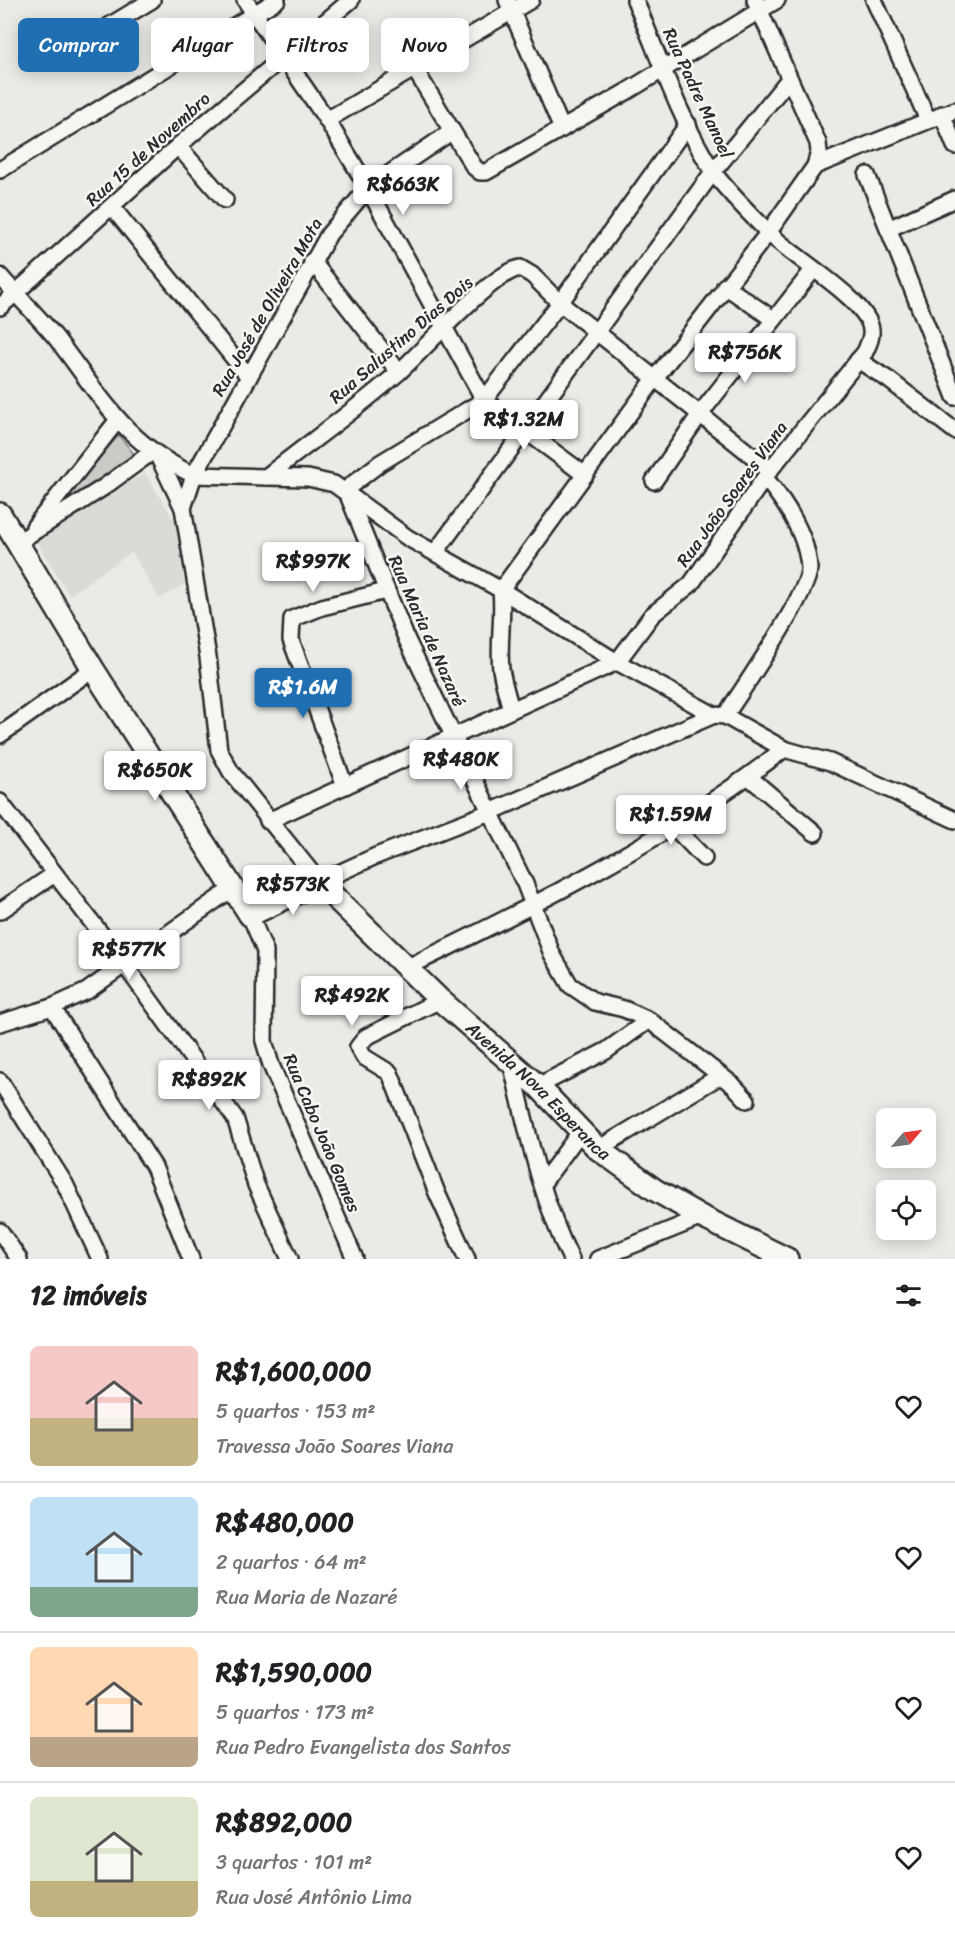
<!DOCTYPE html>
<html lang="pt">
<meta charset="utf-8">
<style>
:root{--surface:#fff;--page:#f2f2f2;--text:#202124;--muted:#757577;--line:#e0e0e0;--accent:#1f6fb2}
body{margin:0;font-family:Sriracha,sans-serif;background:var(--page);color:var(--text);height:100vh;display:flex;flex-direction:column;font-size:22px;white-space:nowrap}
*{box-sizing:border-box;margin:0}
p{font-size:20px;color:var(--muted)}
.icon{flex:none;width:33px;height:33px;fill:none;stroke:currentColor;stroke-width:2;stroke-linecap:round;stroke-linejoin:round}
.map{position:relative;height:1259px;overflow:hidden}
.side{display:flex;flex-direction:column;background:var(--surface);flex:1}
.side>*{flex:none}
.guide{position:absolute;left:18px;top:18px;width:600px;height:54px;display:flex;gap:12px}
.needle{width:39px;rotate:61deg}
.fabs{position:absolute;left:876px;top:1108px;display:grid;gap:12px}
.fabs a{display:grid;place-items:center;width:60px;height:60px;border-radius:9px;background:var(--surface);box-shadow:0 3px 15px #0003;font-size:30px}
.price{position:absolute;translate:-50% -51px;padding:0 14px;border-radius:6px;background:#fff;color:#222;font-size:20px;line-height:39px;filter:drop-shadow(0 2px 3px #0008)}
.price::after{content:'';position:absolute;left:50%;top:36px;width:18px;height:14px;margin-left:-9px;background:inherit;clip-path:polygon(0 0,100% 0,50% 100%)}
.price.selected{background:var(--accent);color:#fff}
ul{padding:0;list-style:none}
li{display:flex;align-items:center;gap:18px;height:150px;padding:0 30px}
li+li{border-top:2px solid var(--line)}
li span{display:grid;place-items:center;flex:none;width:168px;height:120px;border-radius:9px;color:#555}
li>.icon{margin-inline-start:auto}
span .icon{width:72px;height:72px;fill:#fffc;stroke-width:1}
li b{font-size:26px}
h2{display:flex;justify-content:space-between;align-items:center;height:72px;padding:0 30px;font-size:26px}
.tag{padding:0 21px;border-radius:9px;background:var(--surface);box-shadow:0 3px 15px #0003;font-size:21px;line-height:54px}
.tag.selected{background:var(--accent);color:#fff}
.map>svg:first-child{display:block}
.built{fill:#dadad6}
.green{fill:#cacac7;stroke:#7a7a79;stroke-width:1.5}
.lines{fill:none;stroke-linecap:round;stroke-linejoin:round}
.minor-casing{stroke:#2b2b2b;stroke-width:20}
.secondary-casing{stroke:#2b2b2b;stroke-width:26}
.minor{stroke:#f6f6f2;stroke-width:15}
.secondary{stroke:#f6f6f2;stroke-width:21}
.labels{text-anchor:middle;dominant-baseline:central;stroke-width:5;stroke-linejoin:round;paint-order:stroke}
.street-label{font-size:18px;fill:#2b2b2b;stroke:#f6f6f2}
</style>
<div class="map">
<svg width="955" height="1259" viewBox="0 0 955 1259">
<rect width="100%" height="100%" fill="#eaeae6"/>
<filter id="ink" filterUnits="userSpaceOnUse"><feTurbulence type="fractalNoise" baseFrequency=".0167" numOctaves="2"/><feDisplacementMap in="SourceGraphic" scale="12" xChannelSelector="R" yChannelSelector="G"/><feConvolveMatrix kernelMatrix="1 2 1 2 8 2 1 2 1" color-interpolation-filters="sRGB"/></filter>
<g filter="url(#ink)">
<polygon class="built" points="145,473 177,525 184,584 159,599 132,552 69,595 35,539"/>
<polygon class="green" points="119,435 137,458 50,514"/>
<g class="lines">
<defs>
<g id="minor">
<polyline points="245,0 327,120 368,188 484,400 585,475"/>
<polyline points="507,0 562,129"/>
<polyline points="755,0 818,143 819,152 815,166"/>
<polyline points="874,0 928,120"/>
<polyline points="109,26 152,0"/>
<polyline points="414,68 474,167 480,172 486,172 626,92 777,0"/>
<polyline points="942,114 955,146"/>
<polyline points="327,120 531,0"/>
<polyline points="451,132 368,188 329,234 194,475 308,478 334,484 408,538 501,590 617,662 714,715 725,716 784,749 830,762 955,820"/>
<polyline points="178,146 225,200"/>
<polyline points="0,170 277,0"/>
<polyline points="867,175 955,397"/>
<polyline points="112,207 249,377"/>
<polyline points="888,229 955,199"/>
<polyline points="312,261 399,372"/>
<path d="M0,276C18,297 38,316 56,338C100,395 125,444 194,475L183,508L208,657L219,750L231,772L319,882L376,856L490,812L714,715"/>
<polyline points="725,286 773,319"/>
<polyline points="0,307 178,146 351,0"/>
<polyline points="858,360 889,380 955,431"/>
<polyline points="158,456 183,508"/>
<path d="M266,477C310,442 357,409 399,372C426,348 490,274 520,268L532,275L560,303L770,470"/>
<polyline points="654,481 700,414 813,270"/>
<polyline points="347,492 350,486 380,463 484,400 560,303 688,124"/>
<polyline points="348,495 407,640 525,884 552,954 570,985 595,1002 624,1009 649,1020 733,1085 747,1100"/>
<polyline points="34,527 117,421"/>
<polyline points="18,542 104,487 152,452"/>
<polyline points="435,553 713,172 789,79"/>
<path d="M511,710C508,697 503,683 501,669C498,643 504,617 501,590L656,377L768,233L815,166L955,110"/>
<path d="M725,716C742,690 810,592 809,568C807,535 785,502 765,478"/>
<polyline points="0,735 93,669"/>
<polyline points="749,777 815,833"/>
<polyline points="345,786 291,640 292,619 322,607 386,591"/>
<polyline points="0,802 124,964 235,1118 256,1185 290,1259"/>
<path d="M268,821L617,662L652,615L691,584L770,470L865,352C868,345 872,338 871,330C869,300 790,256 767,231C752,216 723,187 712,170C679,118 659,57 635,0"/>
<polyline points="673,826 704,858"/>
<polyline points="0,911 53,875"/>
<polyline points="250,915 265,951 264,1041 271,1065 355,1259"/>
<path d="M406,968C538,904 669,839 784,749"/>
<polyline points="440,1000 366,1037 358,1047 364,1057 390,1073 437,1193 467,1259"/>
<polyline points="52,1007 154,1167 191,1259"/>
<polyline points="0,1023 52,1007 87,991 233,888"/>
<path d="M511,1062C527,1129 540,1197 571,1259"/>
<polyline points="0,1081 65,1184 100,1259"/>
<polyline points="538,1086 606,1051 649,1020"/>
<polyline points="598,1149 720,1076"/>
<polyline points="542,1184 581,1131"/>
<polyline points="0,1231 19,1259"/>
<polyline points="598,1259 702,1217"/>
</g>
<g id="secondary">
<path id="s1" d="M0,514L93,669L250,915L319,882L440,1000L538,1086L598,1149L655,1190L702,1217L787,1259"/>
</g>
</defs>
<use href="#minor" class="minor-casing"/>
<use href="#secondary" class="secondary-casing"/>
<use href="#minor" class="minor"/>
<use href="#secondary" class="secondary"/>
</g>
</g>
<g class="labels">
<g class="street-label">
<text transform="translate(698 93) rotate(65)">Rua Padre Manoel</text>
<text transform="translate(148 149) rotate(-42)">Rua 15 de Novembro</text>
<text transform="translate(267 307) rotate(-60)">Rua José de Oliveira Mota</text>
<text transform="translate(401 340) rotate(-41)">Rua Salustino Dias Dois</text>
<text transform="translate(732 494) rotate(-54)">Rua João Soares Viana</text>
<text transform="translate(427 631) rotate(66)">Rua Maria de Nazaré</text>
<text stroke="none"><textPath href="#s1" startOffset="852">Avenida Nova Esperanca</textPath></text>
<text transform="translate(322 1133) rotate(67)">Rua Cabo João Gomes</text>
</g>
</g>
</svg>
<div class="fabs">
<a><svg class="needle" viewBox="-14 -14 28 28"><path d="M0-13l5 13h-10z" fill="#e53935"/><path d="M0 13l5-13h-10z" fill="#757577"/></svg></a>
<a><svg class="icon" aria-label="locate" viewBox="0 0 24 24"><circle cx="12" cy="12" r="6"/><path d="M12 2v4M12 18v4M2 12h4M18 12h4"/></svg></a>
</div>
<b class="price" style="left:403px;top:216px">R$663K</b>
<b class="price" style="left:745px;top:384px">R$756K</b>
<b class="price" style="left:524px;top:451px">R$1.32M</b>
<b class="price" style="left:313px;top:593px">R$997K</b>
<b class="price selected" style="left:303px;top:719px">R$1.6M</b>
<b class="price" style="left:461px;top:791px">R$480K</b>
<b class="price" style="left:155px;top:802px">R$650K</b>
<b class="price" style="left:671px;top:846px">R$1.59M</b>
<b class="price" style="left:293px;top:916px">R$573K</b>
<b class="price" style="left:129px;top:981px">R$577K</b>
<b class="price" style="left:352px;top:1027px">R$492K</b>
<b class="price" style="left:209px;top:1111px">R$892K</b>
<div class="guide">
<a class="tag selected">Comprar</a>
<a class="tag">Alugar</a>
<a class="tag">Filtros</a>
<a class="tag">Novo</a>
</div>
</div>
<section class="side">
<h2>12 imóveis<svg class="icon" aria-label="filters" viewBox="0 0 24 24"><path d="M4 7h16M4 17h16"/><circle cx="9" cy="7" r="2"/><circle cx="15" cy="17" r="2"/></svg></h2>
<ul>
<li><span style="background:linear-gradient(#f6c9c9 60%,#c2b280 0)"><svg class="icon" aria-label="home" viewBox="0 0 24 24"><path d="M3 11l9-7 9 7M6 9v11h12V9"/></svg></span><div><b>R$1,600,000</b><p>5 quartos · 153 m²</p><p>Travessa João Soares Viana</p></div><svg class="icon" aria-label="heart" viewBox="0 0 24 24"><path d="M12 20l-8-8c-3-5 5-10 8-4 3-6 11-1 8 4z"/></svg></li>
<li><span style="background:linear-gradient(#bfe0f5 75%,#7fa58c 0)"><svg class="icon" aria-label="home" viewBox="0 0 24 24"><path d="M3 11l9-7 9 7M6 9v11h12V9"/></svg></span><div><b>R$480,000</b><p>2 quartos · 64 m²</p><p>Rua Maria de Nazaré</p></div><svg class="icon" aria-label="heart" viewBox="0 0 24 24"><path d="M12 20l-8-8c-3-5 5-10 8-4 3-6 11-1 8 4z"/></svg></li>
<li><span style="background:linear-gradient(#ffd9b3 75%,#b9a48a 0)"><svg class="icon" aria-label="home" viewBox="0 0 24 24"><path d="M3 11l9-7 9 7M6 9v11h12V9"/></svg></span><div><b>R$1,590,000</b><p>5 quartos · 173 m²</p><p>Rua Pedro Evangelista dos Santos</p></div><svg class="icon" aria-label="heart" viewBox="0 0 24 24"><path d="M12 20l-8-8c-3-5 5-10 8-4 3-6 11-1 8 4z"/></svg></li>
<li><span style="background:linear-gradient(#dfe7d0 70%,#c2b280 0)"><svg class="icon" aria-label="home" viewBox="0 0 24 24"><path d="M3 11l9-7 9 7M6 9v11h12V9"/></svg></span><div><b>R$892,000</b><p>3 quartos · 101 m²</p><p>Rua José Antônio Lima</p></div><svg class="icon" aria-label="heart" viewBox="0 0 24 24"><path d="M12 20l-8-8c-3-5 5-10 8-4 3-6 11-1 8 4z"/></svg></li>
</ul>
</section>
